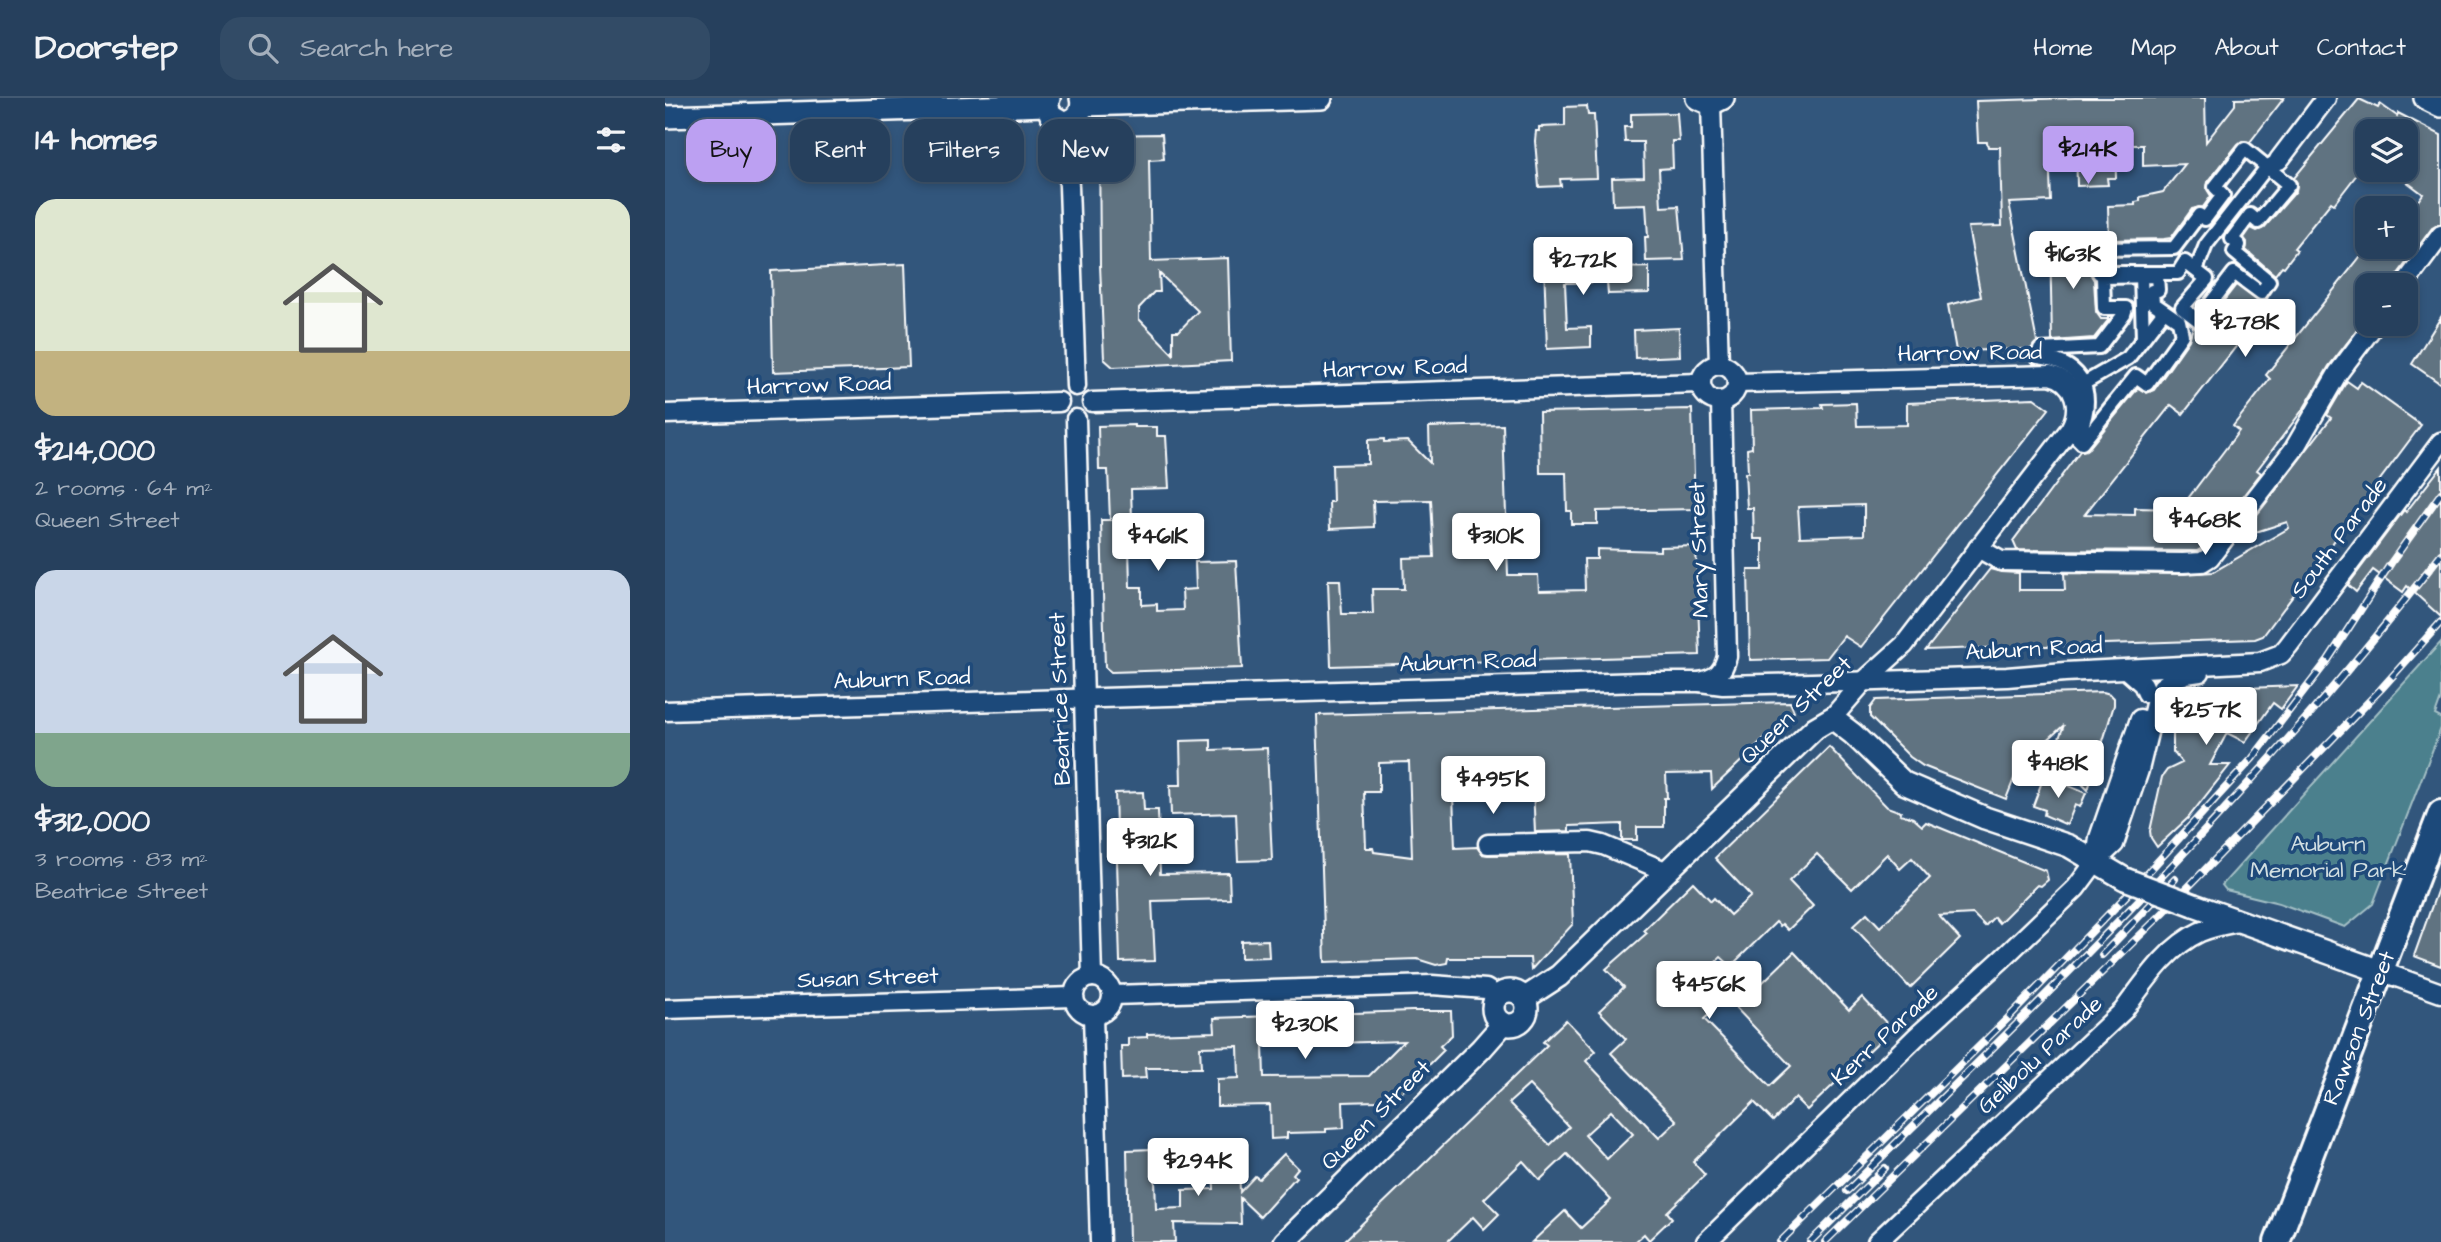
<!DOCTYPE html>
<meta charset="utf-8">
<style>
:root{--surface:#26405d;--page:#324b66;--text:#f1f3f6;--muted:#a4afbc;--line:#425972;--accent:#bca0f2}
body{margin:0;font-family:"Architects Daughter",sans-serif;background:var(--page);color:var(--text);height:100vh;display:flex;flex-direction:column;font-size:26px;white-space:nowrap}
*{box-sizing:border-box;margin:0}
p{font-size:23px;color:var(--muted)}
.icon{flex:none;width:38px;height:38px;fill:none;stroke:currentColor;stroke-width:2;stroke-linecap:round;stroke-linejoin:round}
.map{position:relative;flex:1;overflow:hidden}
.side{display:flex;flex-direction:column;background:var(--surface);width:665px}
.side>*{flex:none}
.banner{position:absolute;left:21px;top:21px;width:665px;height:63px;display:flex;gap:14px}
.buttons{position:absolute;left:1690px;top:21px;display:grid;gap:14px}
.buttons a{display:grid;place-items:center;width:63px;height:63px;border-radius:14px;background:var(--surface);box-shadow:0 4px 10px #0003,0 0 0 2px var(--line);font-size:35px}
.price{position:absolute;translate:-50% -60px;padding:0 16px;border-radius:7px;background:#fff;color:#222;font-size:23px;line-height:46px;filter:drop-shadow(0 2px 4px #0008)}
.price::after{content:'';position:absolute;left:50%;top:42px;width:21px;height:16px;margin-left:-10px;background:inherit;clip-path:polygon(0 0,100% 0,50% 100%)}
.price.active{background:var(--accent);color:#111}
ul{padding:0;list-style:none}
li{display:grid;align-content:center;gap:14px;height:371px;padding:0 35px}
li span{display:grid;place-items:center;height:217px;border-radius:21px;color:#555}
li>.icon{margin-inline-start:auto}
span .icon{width:126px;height:126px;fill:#fffc;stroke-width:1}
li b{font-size:30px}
h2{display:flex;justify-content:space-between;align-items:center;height:84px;padding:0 35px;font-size:30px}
.pill{padding:0 24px;border-radius:21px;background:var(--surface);box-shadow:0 4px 10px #0003,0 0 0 2px var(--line);font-size:24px;line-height:63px}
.pill.active{background:var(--accent);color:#111}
header{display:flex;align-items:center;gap:42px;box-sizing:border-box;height:98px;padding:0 35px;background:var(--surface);border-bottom:2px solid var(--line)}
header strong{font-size:33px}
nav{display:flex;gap:38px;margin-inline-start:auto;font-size:24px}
.search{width:490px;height:63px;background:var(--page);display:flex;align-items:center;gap:18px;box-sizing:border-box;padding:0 24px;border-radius:21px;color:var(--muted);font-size:26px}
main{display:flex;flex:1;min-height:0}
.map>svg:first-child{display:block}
.green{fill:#4b808d;stroke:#a5c0c6;stroke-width:2}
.building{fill:#607381;stroke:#fff;stroke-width:2;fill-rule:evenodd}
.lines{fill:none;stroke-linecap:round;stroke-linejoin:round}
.pedestrian-casing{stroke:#fff;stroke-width:18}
.minor-casing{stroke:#fff;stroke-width:23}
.tertiary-casing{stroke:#fff;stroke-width:26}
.secondary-casing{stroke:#fff;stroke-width:30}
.pedestrian{stroke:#1f4a7a;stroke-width:12}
.minor{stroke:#1f4a7a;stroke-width:18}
.tertiary{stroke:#1f4a7a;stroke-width:21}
.secondary{stroke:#1f4a7a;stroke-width:24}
.rail-casing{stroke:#fff;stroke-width:8}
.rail{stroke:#1f4a7a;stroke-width:5;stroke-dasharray:16;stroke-linecap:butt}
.tertiary-bridge-casing{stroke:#fff;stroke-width:26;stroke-linecap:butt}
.tertiary-bridge{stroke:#1f4a7a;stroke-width:21}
.labels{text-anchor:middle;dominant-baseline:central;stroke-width:7;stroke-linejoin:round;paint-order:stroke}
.street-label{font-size:23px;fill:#fff;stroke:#1f4a7a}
.park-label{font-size:23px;fill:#d2dfe2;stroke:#1f4a7a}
</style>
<header>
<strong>Doorstep</strong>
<div class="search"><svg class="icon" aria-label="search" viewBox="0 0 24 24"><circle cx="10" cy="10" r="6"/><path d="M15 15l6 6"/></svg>Search here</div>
<nav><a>Home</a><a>Map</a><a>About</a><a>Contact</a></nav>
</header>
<main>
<section class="side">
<h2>14 homes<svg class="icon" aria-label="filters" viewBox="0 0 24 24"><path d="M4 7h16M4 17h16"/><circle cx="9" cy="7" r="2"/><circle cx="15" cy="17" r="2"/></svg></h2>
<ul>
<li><span style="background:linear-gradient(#dfe7d0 70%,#c2b280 0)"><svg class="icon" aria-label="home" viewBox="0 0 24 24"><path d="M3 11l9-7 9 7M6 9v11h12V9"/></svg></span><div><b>$214,000</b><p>2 rooms · 64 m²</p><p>Queen Street</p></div></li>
<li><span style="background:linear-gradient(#c9d6e8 75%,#7fa58c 0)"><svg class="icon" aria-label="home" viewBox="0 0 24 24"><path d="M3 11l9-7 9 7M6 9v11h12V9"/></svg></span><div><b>$312,000</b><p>3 rooms · 83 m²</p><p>Beatrice Street</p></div></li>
</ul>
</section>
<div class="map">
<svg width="1776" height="1144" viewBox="0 0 1776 1144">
<rect width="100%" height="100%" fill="#32567c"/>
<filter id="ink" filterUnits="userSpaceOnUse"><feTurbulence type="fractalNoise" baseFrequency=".0143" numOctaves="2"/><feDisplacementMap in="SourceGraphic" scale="14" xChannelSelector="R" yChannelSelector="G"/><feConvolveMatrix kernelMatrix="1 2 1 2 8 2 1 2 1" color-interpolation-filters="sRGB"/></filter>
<g filter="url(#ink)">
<polygon class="green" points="1776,544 1776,600 1770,617 1776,620 1776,630 1708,806 1680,829 1614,805 1561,792 1557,787"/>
<g class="building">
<polygon points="1410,0 1540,0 1541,44 1570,7 1570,1 1619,0 1585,44 1577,43 1573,46 1543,84 1542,91 1546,98 1538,109 1527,111 1506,140 1499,141 1444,142 1443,108 1470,107 1470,104 1475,103 1475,99 1498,94 1520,66 1478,68 1478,47 1450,47 1451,80 1442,80 1443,87 1412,88 1411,48 1384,48 1386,103 1344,105 1372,244 1366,251 1291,253 1283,207 1316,199 1303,129 1337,128 1335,49 1323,49 1322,44 1313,44 1311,3"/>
<polygon points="1694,1 1713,10 1715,6 1732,18 1733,15 1776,37 1776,126 1767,130 1730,180 1728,187 1703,187 1703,218 1664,268 1639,310 1592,372 1596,375 1537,450 1532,453 1352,452 1348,443 1415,353 1424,350 1473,290 1482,295 1489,292 1524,242 1528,229 1533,231 1540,227 1571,187 1591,202 1602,201 1606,204 1518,316 1506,307 1420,416 1470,417 1470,410 1515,411 1574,333 1568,328 1605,281 1601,277 1703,149 1741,149 1741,119 1758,96 1734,78 1741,72 1741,33 1703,33 1703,62 1669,106 1666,104 1629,150 1632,152 1619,169 1617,168 1610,177 1581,152 1582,144 1579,140 1586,130 1592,133 1599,130 1631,93 1632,85 1629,80"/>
<polygon points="922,8 923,17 929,17 932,80 895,81 896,88 874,89 870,43 871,33 874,33 874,29 900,28 900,9"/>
<polygon points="1012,15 1014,43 1007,43 1008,70 994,71 996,109 1014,108 1019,162 981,163 980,139 983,139 981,106 948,107 947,80 979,79 978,44 960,44 959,29 966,29 966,16"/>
<path d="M497,36L499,61L484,62L486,163L563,160L566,263L448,269L439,261L435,167L434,37ZM494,175L533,213L514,233H508V256L474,221V210L489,194H495Z"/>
<polygon points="1433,140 1424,151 1425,175 1429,182 1431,214 1436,221 1444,221 1429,240 1387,243 1385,141"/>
<polygon points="924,164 924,171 984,169 984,195 943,196 942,184 900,185 902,230 926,229 926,249 882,251 879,165"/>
<polygon points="240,166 244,269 108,274 106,173"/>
<polygon points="1776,219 1776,286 1747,266"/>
<polygon points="1014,230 1015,258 970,260 969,232"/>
<polygon points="1682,283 1692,290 1696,284 1756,327 1598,538 1590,541 1261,552 1325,471 1336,474 1354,475 1354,492 1400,492 1399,475 1519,476 1548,474 1624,430 1622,424 1575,439 1666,320 1662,317"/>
<path d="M1369,300L1384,311L1196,549L1179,538L1162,560L1085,562L1083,472H1098V441H1089L1088,410H1082L1080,375H1083L1082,351L1087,350L1086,312L1158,310L1157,306L1191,305L1192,328L1242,327V305ZM1199,407V437L1135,439L1133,409Z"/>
<polygon points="1027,311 1030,411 932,413 932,426 906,426 906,413 902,413 901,375 875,375 874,314"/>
<polygon points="469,327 469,329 492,329 492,338 501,338 504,390 466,391 467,421 524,420 525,434 494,435 494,448 464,448 465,489 477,489 477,507 492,506 492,513 518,512 517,492 531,491 530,464 571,463 577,570 446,574 440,569 436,422 445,422 443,372 434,372 433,328"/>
<polygon points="838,327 843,477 873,477 874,493 920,492 919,461 932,461 932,451 995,453 995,449 1031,448 1035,557 666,568 663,482 675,482 677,516 708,516 707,491 739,491 738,460 769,459 766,402 708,403 709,429 665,431 664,404 668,404 667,367 703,366 703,342 719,341 719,344 743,343 765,365 764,329"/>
<polygon points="1776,369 1776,519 1742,488 1738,494 1708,472 1691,494 1683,487 1739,412 1741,414"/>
<polygon points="1633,588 1616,611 1608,605 1580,644 1562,635 1545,667 1565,667 1523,720 1492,749 1486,740 1485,733 1497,679 1502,672 1517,665 1508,654 1508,625 1512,609 1519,598 1533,592"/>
<polygon points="1438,594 1445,596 1449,600 1449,607 1423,692 1388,656 1399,627 1354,668 1341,701 1258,668 1245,659 1205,619 1205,610 1211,602"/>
<path d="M1125,604L1129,613L1047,691L1046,675L1001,676L1002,700H999V729H972V742H957V726L904,728V733L870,734L868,689H858L857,662H831V675H819L820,695L788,696L790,750L812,749L817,756L823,757L905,756L908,826L866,872L865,860H783L782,865L771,867L752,861L660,864L652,617ZM744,664L747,759L709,754L708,750H701L699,694H714V665Z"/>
<polygon points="546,642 546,652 602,650 607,762 573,763 571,715 506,717 505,687 516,687 515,643"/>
<path d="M1164,649L1222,709L1236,714L1235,716L1248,720L1257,728L1261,724L1381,773L1383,782L1376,788L1372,787L1334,825L1329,819L1320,828L1308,816L1274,818L1295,841L1245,890L1188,828L1202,815L1215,829L1265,780L1247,760L1235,771L1222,756L1187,791L1152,756L1124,783L1148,808L1123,832L1117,826L1115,828L1111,824L1066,868L1056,859L1023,891L1046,915L1039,921L1105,988L1126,968L1071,910L1129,854L1184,912L1197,899L1227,931L1142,1012L1130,1000L1108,1023L1089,1004L1028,1064L1040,1077L1002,1114L1007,1120L984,1142L979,1136L970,1144H867L900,1113L916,1130L946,1102L902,1056L875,1082L858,1063L819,1101L834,1116L819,1131L808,1119L782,1144H678L882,947L878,944L901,922L931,953L921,963L994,1040L1012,1023L946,955L961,941L934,913L959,889L941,871L982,835L979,832L1028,784L1046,803L1049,800L1065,817L1086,798L1050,760ZM864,987L904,1029L885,1047L844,1005ZM946,1013L968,1036L942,1061L920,1037Z"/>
<polygon points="1379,678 1421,695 1415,709 1410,707 1402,727 1379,717 1380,712 1368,708"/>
<polygon points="478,694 479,712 493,712 495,776 564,775 565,801 487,803 490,863 455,864 450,695"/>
<polygon points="1774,788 1776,789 1776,868 1749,858"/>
<polygon points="603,842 604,859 576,860 576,843"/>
<path d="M747,913H786L787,937L775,948L779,952L730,1001L722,993L712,1003L678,1004L679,1030L661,1031V1034L622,1035V1040L606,1041L605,1007L552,1008V981L574,980L573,948L535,949L536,970H480L481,980L457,981L456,948H463V940L482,939V936L550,934L549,920ZM739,943L704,978L599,979L598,947Z"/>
<polygon points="489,1051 491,1111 518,1110 518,1092 549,1091 548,1072 559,1072 559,1066 574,1065 575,1094 590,1078 594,1081 619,1056 633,1070 628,1076 631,1079 595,1119 575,1100 576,1126 509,1125 510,1144 464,1144 462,1052"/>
</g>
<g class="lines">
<defs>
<g id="pedestrian">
<polygon points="1580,51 1624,87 1593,124 1585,117 1567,141 1574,147 1569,154 1604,183 1596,195 1569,175 1533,222 1517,210 1542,181 1520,164 1513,175 1434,175 1433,151 1509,150 1534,117 1540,121 1558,97 1550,89"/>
<polyline points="1531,172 1541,147 1602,69 1608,65"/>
<polyline points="1476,178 1478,240"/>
<path d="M1492,178L1493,192L1487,193L1488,205L1514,223L1517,237L1482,286L1471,278L1417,345L1412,340C1432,299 1423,265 1373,259L1375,252L1434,249L1459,216L1461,210H1439L1438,179Z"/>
<polyline points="1418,286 1463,260 1499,213"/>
</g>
<g id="minor">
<polyline points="1046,6 1054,266"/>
<polyline points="398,24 404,88 411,288"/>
<polyline points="1614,62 1661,0"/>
<polyline points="1739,187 1776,137"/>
<circle cx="1054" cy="285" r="18"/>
<path d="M1072,285L1385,277C1411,283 1417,310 1405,331L1239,547L1199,583L1167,620"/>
<polyline points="427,304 1035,285"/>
<polyline points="0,316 394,304"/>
<polyline points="411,321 427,879"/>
<polyline points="1313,450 1336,463 1518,465 1537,464 1545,459 1629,351 1673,275 1710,226"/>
<polyline points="1462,572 1478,586 1482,595"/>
<path d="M1035,584C1051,580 1058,575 1062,558L1056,303"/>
<polyline points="0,613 977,584 1035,584 1058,587 1147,585 1342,579 1400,574 1595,564 1616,556 1623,548 1776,344"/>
<polyline points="823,746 925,744 938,747 1000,773"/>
<polyline points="1431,763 1434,740 1475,621"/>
<polyline points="1715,873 1776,895"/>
<circle cx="428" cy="898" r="19"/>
<polyline points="448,897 767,887 821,891 832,898"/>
<polyline points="0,911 408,899"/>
<polyline points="428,918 435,1144"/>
<polyline points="1041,1144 1251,939 1336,862 1411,790 1431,763 1449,746 1474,672 1491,602 1497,589 1508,581 1521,576 1535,574"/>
<path d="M1212,1144L1458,913C1479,885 1502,849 1535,834C1549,828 1564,826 1578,823"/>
</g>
<g id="tertiary">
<path d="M384,0L382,7L386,17L398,24C412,23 419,13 416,0"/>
<polyline points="1032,0 1046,6 1058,0"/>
<polyline points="1760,0 1776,8"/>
<polyline points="417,7 656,0"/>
<polyline points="0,19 382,7"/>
<polyline points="1529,807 1715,873"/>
<circle cx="845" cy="910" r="17"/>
<polyline points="860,900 894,878 1150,630 1167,620 1188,636 1239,685 1320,720 1404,748 1460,781"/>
<polyline points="620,1144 816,951 838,926"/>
</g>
<polyline id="secondary" points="1612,1144 1776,715"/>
</defs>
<use href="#pedestrian" class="pedestrian-casing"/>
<use href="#minor" class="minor-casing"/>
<use href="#tertiary" class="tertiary-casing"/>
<use href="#secondary" class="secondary-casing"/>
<use href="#pedestrian" class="pedestrian"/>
<use href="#minor" class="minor"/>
<use href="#tertiary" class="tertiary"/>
<use href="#secondary" class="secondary"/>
<defs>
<g id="rail">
<polyline points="1437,857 1510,781"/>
<path d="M1182,1093C1391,888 1597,689 1776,456"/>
<polyline points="1115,1144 1343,920 1461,798 1587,661 1663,562 1726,465 1776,395"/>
<polyline points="1145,1144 1220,1070"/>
<polyline points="1160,1144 1498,815 1716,591 1776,524"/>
</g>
</defs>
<use href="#rail" class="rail-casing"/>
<use href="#rail" class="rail"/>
<defs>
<polyline id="tertiary-bridge" points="1460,781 1529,807"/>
</defs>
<use href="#tertiary-bridge" class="tertiary-bridge-casing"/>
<use href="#tertiary-bridge" class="tertiary-bridge"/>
</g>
</g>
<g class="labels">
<g class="street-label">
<text transform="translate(1305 255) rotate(-1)">Harrow Road</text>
<text transform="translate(730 270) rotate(-2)">Harrow Road</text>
<text transform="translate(154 287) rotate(-2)">Harrow Road</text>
<text transform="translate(1674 440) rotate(-53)">South Parade</text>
<text transform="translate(1034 452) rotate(-92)">Mary Street</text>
<text transform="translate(1369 551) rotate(-3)">Auburn Road</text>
<text transform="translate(803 564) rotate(-2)">Auburn Road</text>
<text transform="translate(237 581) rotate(-2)">Auburn Road</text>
<text transform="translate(395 601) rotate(-92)">Beatrice Street</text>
<text transform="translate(1131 612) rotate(-44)">Queen Street</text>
<text transform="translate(203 880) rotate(-2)">Susan Street</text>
<text transform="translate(1694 930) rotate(-69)">Rawson Street</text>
<text transform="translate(1220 937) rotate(-43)">Kerr Parade</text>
<text transform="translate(1375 957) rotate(-43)">Gelibolu Parade</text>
<text transform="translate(711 1017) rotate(-45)">Queen Street</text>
</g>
<g class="park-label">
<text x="1663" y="746">Auburn<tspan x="1663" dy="26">Memorial Park</tspan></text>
</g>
</g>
</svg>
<div class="buttons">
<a><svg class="icon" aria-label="layers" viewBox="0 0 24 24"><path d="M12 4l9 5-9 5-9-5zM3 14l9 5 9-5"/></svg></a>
<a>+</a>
<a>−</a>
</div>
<b class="price active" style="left:1423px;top:88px">$214K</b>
<b class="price" style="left:1408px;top:193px">$163K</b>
<b class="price" style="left:918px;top:199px">$272K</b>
<b class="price" style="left:1580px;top:261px">$278K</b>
<b class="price" style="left:1540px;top:459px">$468K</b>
<b class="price" style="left:493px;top:475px">$461K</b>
<b class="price" style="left:831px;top:475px">$310K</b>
<b class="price" style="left:1541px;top:649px">$257K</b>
<b class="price" style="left:1393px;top:702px">$418K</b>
<b class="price" style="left:828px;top:718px">$495K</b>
<b class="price" style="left:485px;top:780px">$312K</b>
<b class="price" style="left:1044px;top:923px">$456K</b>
<b class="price" style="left:640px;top:963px">$230K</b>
<b class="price" style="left:533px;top:1100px">$294K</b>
<div class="banner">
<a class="pill active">Buy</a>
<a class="pill">Rent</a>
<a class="pill">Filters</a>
<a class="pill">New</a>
</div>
</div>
</main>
